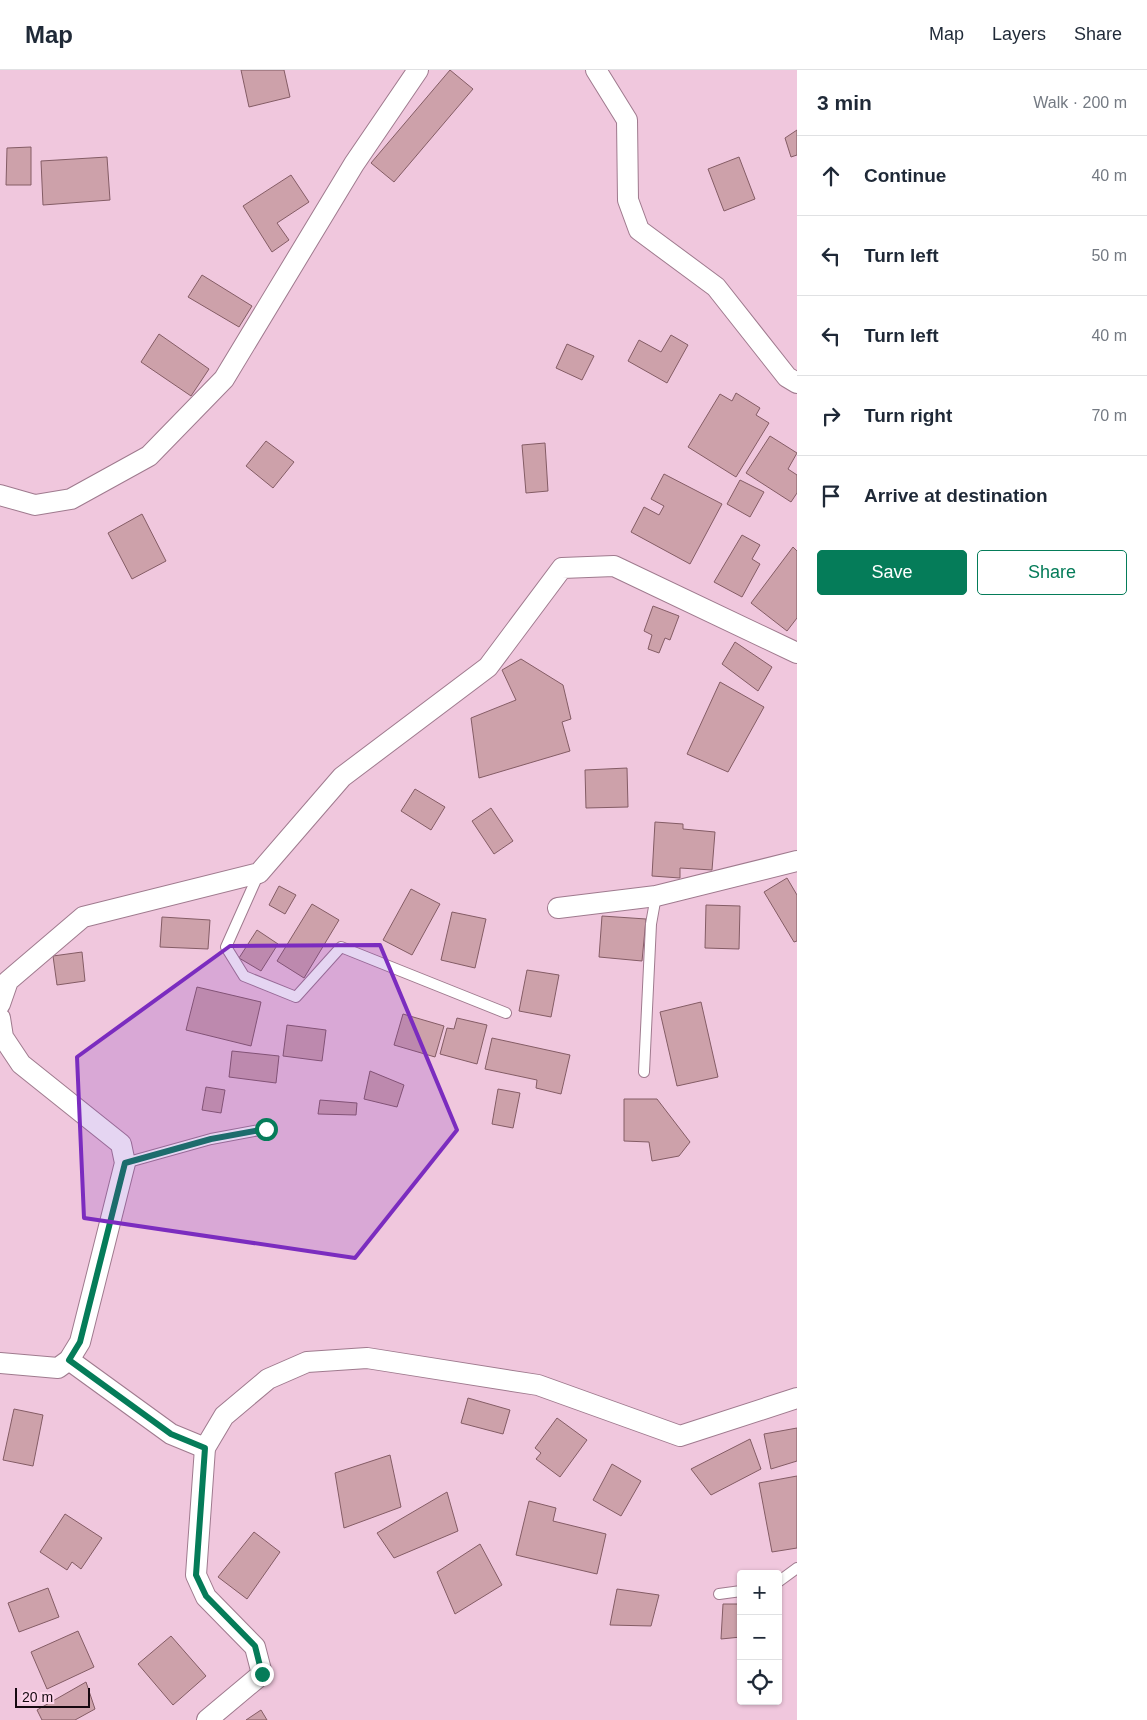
<!DOCTYPE html>
<meta charset="utf-8">
<style>
:root{--surface:#fff;--page:#f6f6f7;--text:#1f2937;--muted:#747a83;--line:#e0e1e3;--accent:#057c59}
body{margin:0;font-family:Arial,sans-serif;background:var(--page);color:var(--text)}
.controls{position:absolute;right:15px;bottom:15px;display:grid;overflow:hidden;border-radius:5px;box-shadow:0 1px 4px #0004}
.controls button{width:45px;height:45px;display:grid;place-items:center;padding:0;border:0;border-bottom:1px solid var(--line);background:var(--surface);color:var(--text);font:25px sans-serif}
.scale{position:absolute;left:15px;bottom:12px;width:75px;box-sizing:border-box;padding-left:5px;border:2px solid #160910;border-top:0;font-size:14px;line-height:18px;white-space:nowrap;color:#160910;-webkit-text-stroke:4px #fdd4ea;paint-order:stroke}
.stop{position:absolute;width:15px;height:15px;margin:-11px;border:4px solid #057c59;border-radius:50%;background:#fff}
.stop.end{background:#057c59;border-color:#fff;box-shadow:0 1px 5px #0008}
.list{margin:0;padding:0;list-style:none}
h2{display:flex;justify-content:space-between;align-items:center;height:65px;margin:0;padding:0 20px;font-size:21px}
h2 small{font-size:16px;font-weight:400;color:var(--muted)}
.list li{display:grid;grid-template-columns:32px 1fr auto;gap:15px;align-items:center;box-sizing:border-box;height:80px;padding:0 20px;border-top:1px solid var(--line)}
.list b{display:block;font-size:19px;white-space:nowrap}
.list em{font-size:16px;font-style:normal;color:var(--muted)}
.actions{display:flex;gap:10px;padding:15px 20px}
.actions a{flex:1;padding:11px 0;border:1px solid var(--accent);border-radius:5px;text-align:center;font-size:18px;color:var(--accent)}
.actions .main{background:var(--accent);color:#fff}
.icon{flex:none;width:28px;height:28px;fill:none;stroke:currentColor;stroke-width:2;stroke-linecap:round;stroke-linejoin:round}
.map{position:relative;flex:none;width:797px;height:1650px;overflow:hidden}
header{display:flex;align-items:center;gap:30px;box-sizing:border-box;height:70px;padding:0 25px;background:var(--surface);border-bottom:1px solid var(--line)}
header strong{font-size:24px}
nav{display:flex;gap:28px;margin-inline-start:auto;font-size:18px}
main{display:flex}
aside{flex:1;background:var(--surface)}
.map>svg:first-child{display:block}
.building{fill:#cda1aa;stroke:#845c65}
.lines{fill:none;stroke-linecap:round;stroke-linejoin:round}
.lane-casing{stroke:#9f7a8e;stroke-width:12}
.street-casing{stroke:#9f7a8e;stroke-width:22}
.lane{stroke:#fff;stroke-width:10}
.street{stroke:#fff;stroke-width:20}
.route{stroke:#057c59;stroke-width:6}
.marked{fill:#7b2cbf;fill-opacity:0.2;stroke:#7b2cbf;stroke-width:4;stroke-linejoin:round}
</style>
<header>
<strong>Map</strong>
<nav><a>Map</a><a>Layers</a><a>Share</a></nav>
</header>
<main>
<div class="map">
<svg width="797" height="1650" viewBox="0 0 797 1650">
<rect width="100%" height="100%" fill="#f0c7dd"/>
<g class="building">
<polygon points="241,0 284,0 290,27 249,37"/>
<polygon points="450,0 473,19 394,112 371,93"/>
<polygon points="797,60 797,85 791,87 785,68"/>
<polygon points="31,77 31,115 6,115 7,78"/>
<polygon points="107,87 110,130 43,135 41,91"/>
<polygon points="739,87 755,129 724,141 708,99"/>
<polygon points="291,105 309,132 277,153 289,170 272,182 243,136"/>
<polygon points="202,205 252,236 239,257 188,227"/>
<polygon points="159,264 209,299 191,326 141,292"/>
<polygon points="671,265 688,275 667,313 628,291 639,270 661,282"/>
<polygon points="567,274 594,286 582,310 556,298"/>
<polygon points="736,323 760,338 756,345 769,353 736,407 688,377 720,324 732,331"/>
<polygon points="770,366 797,383 788,399 797,405 797,423 791,432 746,403"/>
<polygon points="266,371 294,392 273,418 246,396"/>
<polygon points="545,373 548,421 526,423 522,375"/>
<polygon points="664,404 722,434 690,494 631,462 644,437 659,445 664,436 651,429"/>
<polygon points="740,410 764,422 750,447 727,434"/>
<polygon points="142,444 166,491 132,509 108,463"/>
<polygon points="742,465 760,475 752,489 760,494 742,527 714,512"/>
<polygon points="793,477 797,481 797,548 787,561 751,533"/>
<polygon points="653,536 679,546 670,570 665,568 659,583 648,579 652,565 644,561"/>
<polygon points="735,572 772,597 758,621 722,594"/>
<polygon points="521,589 563,615 571,649 562,652 570,681 479,708 471,648 516,630 502,600"/>
<polygon points="720,612 764,637 728,702 687,684"/>
<polygon points="627,698 628,737 586,738 585,700"/>
<polygon points="415,719 445,737 431,760 401,741"/>
<polygon points="491,738 513,771 494,784 472,751"/>
<polygon points="655,752 683,754 683,759 715,762 712,800 680,798 680,808 652,806"/>
<polygon points="787,808 797,825 797,871 794,872 764,822"/>
<polygon points="279,816 296,825 285,844 269,835"/>
<polygon points="411,819 440,834 412,885 383,870"/>
<polygon points="312,834 339,850 304,908 277,891"/>
<polygon points="706,835 740,836 739,879 705,878"/>
<polygon points="452,842 486,849 475,898 441,890"/>
<polygon points="602,846 646,849 642,891 599,887"/>
<polygon points="162,847 210,850 208,879 160,877"/>
<polygon points="257,860 278,874 261,901 239,888"/>
<polygon points="82,882 85,911 57,915 53,886"/>
<polygon points="527,900 559,905 551,947 519,941"/>
<polygon points="197,917 261,932 251,976 186,960"/>
<polygon points="701,932 718,1007 677,1016 660,942"/>
<polygon points="403,944 444,956 435,987 394,975"/>
<polygon points="457,948 487,955 477,994 440,984 447,958 454,959"/>
<polygon points="287,955 326,960 322,991 283,986"/>
<polygon points="492,968 570,985 561,1024 536,1018 537,1010 485,999"/>
<polygon points="232,981 279,986 276,1013 229,1007"/>
<polygon points="370,1001 404,1015 397,1037 364,1029"/>
<polygon points="206,1017 225,1020 221,1043 202,1040"/>
<polygon points="498,1019 520,1023 513,1058 492,1054"/>
<polygon points="624,1029 657,1029 690,1072 679,1086 652,1091 649,1072 624,1071"/>
<polygon points="320,1030 357,1033 356,1045 318,1044"/>
<polygon points="468,1328 510,1340 503,1364 461,1353"/>
<polygon points="14,1339 43,1345 33,1396 3,1390"/>
<polygon points="557,1348 587,1370 560,1407 536,1389 541,1383 535,1378"/>
<polygon points="797,1358 797,1391 771,1399 764,1364"/>
<polygon points="750,1369 761,1399 711,1425 691,1399"/>
<polygon points="390,1385 401,1437 344,1458 335,1403"/>
<polygon points="612,1394 641,1411 621,1446 593,1430"/>
<polygon points="797,1406 797,1478 772,1482 759,1413"/>
<polygon points="447,1422 458,1461 394,1488 377,1463"/>
<polygon points="529,1431 556,1438 553,1451 606,1464 597,1504 516,1485"/>
<polygon points="65,1444 102,1468 81,1499 72,1492 67,1500 40,1482"/>
<polygon points="254,1462 280,1482 247,1529 218,1507"/>
<polygon points="480,1474 502,1515 455,1544 437,1502"/>
<polygon points="48,1518 59,1547 19,1562 8,1533"/>
<polygon points="617,1519 659,1525 651,1556 610,1555"/>
<polygon points="723,1534 741,1534 741,1567 721,1569"/>
<polygon points="78,1561 94,1597 47,1619 31,1582"/>
<polygon points="171,1566 206,1606 173,1635 138,1594"/>
<polygon points="86,1612 95,1639 75,1650 42,1650 37,1640"/>
<polygon points="261,1640 267,1650 246,1650"/>
</g>
<g class="lines">
<g class="lane-casing">
<g id="lane">
<polyline points="259,803 226,877 244,906 296,927 341,877 506,943"/>
<polyline points="644,1002 651,854 656,826"/>
<polyline points="125,1093 211,1069 265,1059"/>
<polyline points="778,1512 797,1498"/>
<polyline points="719,1524 741,1521"/>
</g>
</g>
<g class="street-casing">
<g id="street">
<polyline points="596,0 627,50 628,130 639,160 716,217 787,307 797,313"/>
<polyline points="0,425 35,435 71,429 149,386 224,309 354,94 418,0"/>
<polyline points="558,838 656,826 797,791"/>
<polyline points="0,934 8,911 83,847 259,803 342,707 488,597 562,498 614,496 797,583"/>
<polyline points="0,948 3,967 21,994 121,1074 125,1093 80,1272 69,1290 58,1298 0,1293"/>
<polyline points="69,1290 171,1364 205,1378"/>
<polyline points="207,1650 262,1604 255,1577 206,1527 196,1505 205,1378 224,1346 268,1309 307,1292 367,1288 538,1315 680,1366 797,1328"/>
</g>
</g>
<use href="#lane" class="lane"/>
<use href="#street" class="street"/>
</g>
<g class="lines">
<polyline class="route" points="262,1604 255,1576 206,1526 196,1505 205,1378 171,1364 69,1290 80,1272 125,1093 211,1069 266,1059"/>
</g>
<path class="marked" d="M380 875 457 1060 355 1188 84 1148 77 987 230 876Z"/>
</svg>
<div class="controls">
<button>+</button>
<button>−</button>
<button><svg class="icon" aria-label="locate" viewBox="0 0 24 24"><circle cx="12" cy="12" r="6"/><path d="M12 2v4M12 18v4M2 12h4M18 12h4"/></svg></button>
</div>
<div class="scale">20 m</div>
<div class="stop" style="left:266px;top:1059px"></div>
<div class="stop end" style="left:262px;top:1604px"></div>
</div>
<aside>
<h2>3 min<small>Walk · 200 m</small></h2>
<ul class="list">
<li><svg class="icon" aria-label="ahead" viewBox="0 0 24 24"><path d="M12 20V5M6 11l6-6 6 6"/></svg><div><b>Continue</b></div><em>40 m</em></li>
<li><svg class="icon" aria-label="left" viewBox="0 0 24 24"><path d="M17 20v-9H6M10 6l-5 5 5 5"/></svg><div><b>Turn left</b></div><em>50 m</em></li>
<li><svg class="icon" aria-label="left" viewBox="0 0 24 24"><path d="M17 20v-9H6M10 6l-5 5 5 5"/></svg><div><b>Turn left</b></div><em>40 m</em></li>
<li><svg class="icon" aria-label="right" viewBox="0 0 24 24"><path d="M7 20v-9h11M14 6l5 5-5 5"/></svg><div><b>Turn right</b></div><em>70 m</em></li>
<li><svg class="icon" aria-label="arrive" viewBox="0 0 24 24"><path d="M6 21V4h12l-3 4 3 4H6"/></svg><div><b>Arrive at destination</b></div></li>
</ul>
<div class="actions"><a class="main">Save</a><a>Share</a></div>
</aside>
</main>
